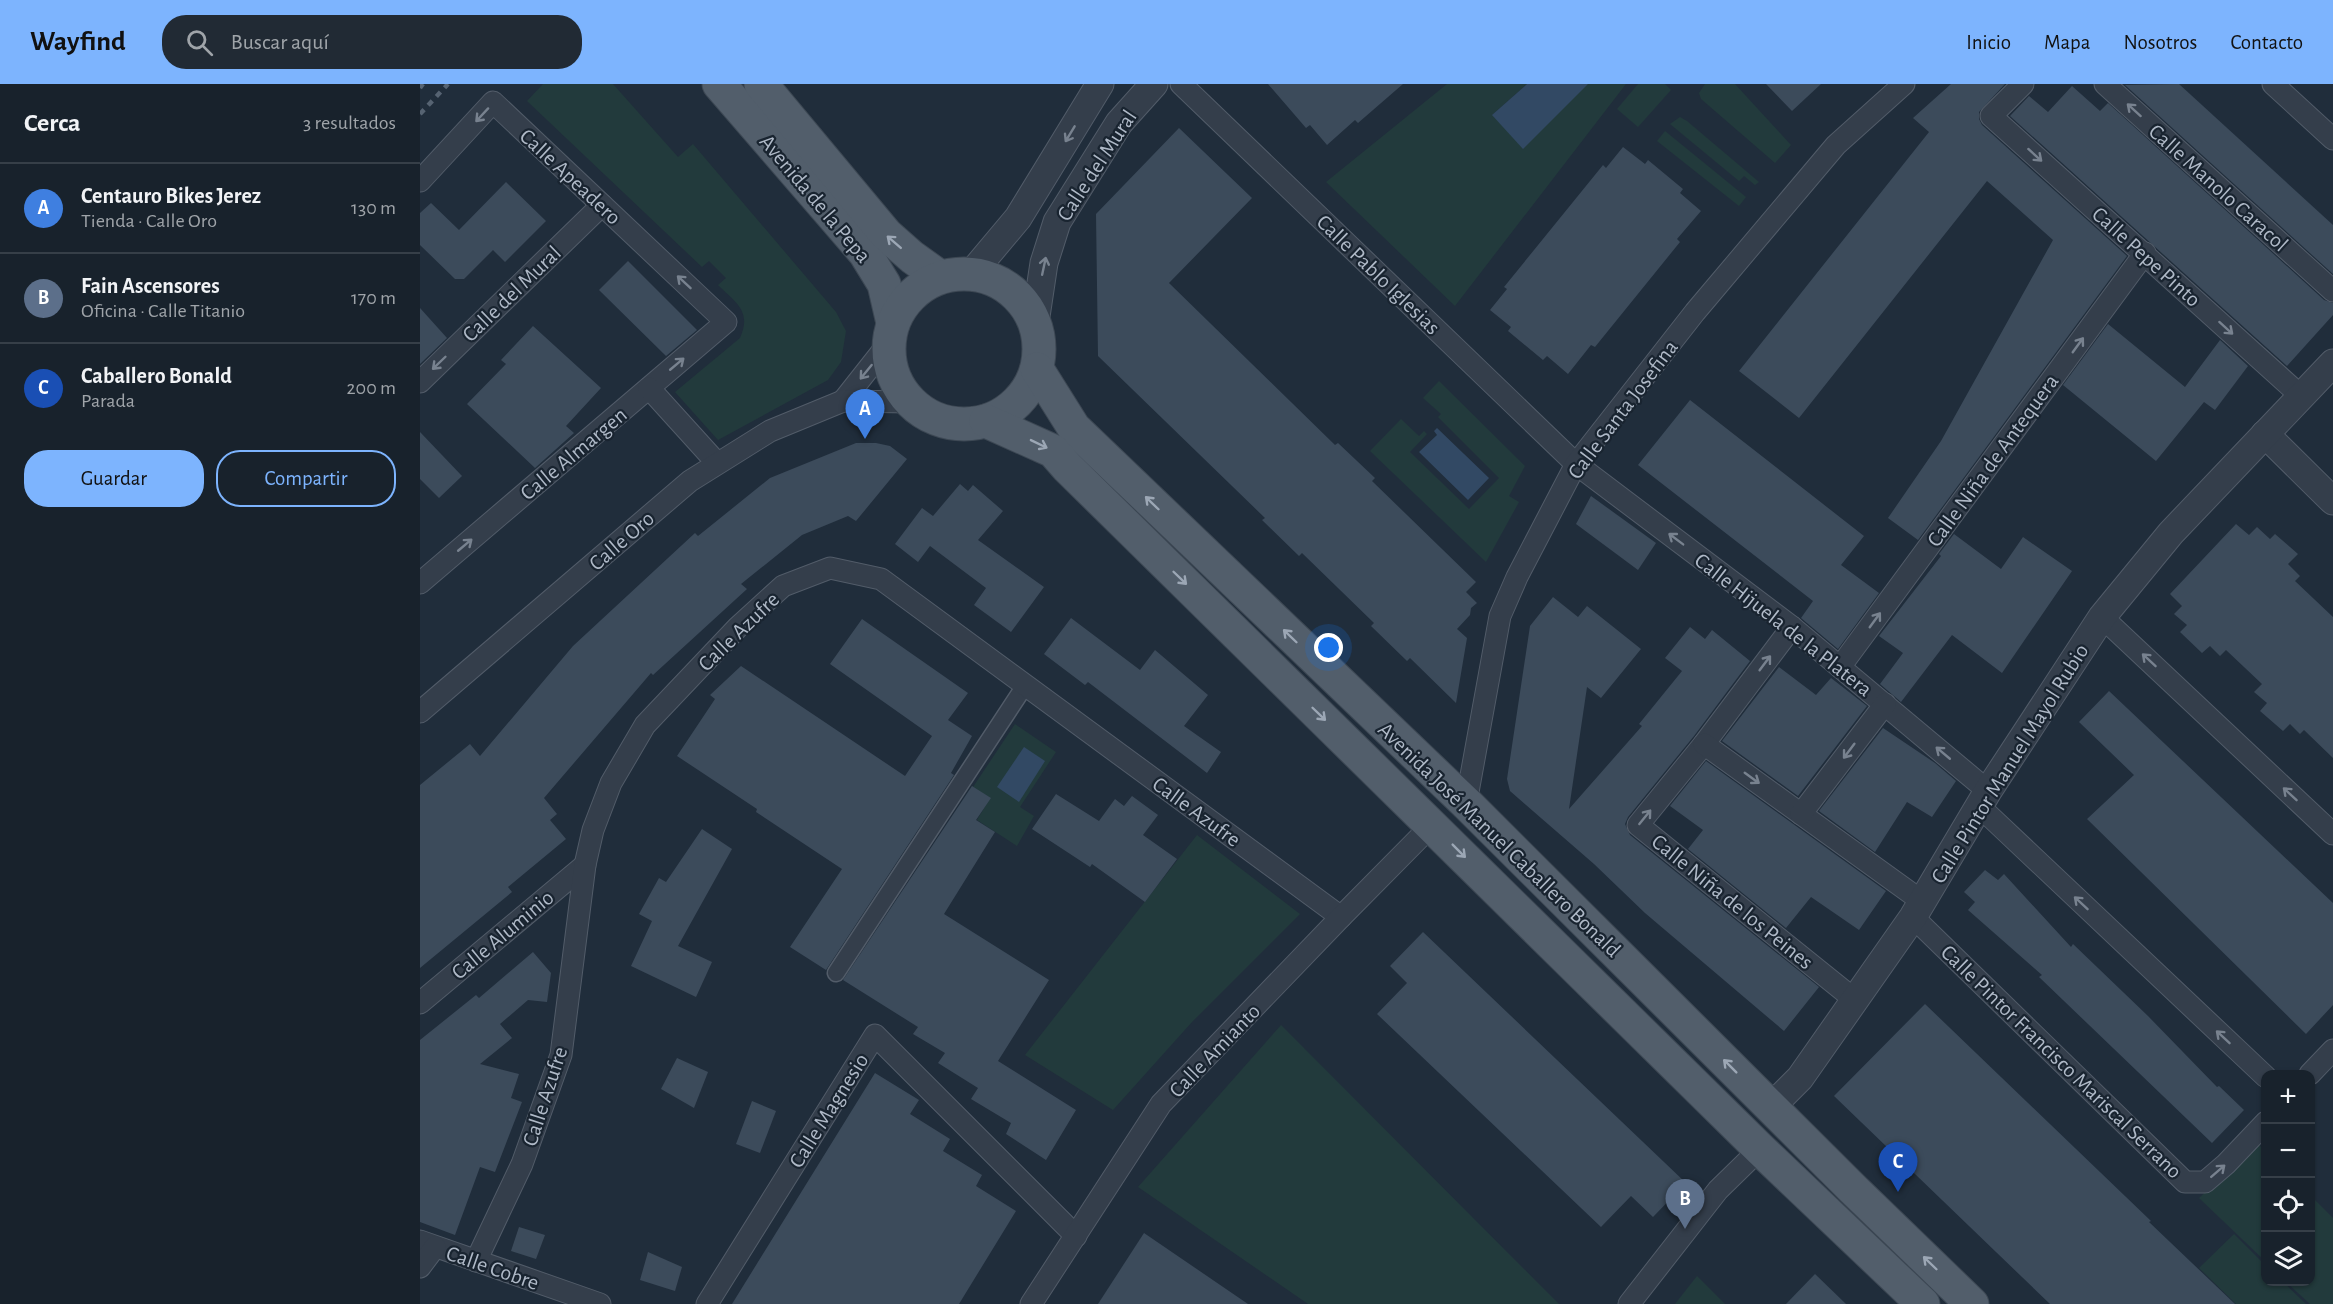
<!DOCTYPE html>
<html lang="es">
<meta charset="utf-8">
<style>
:root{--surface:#18222c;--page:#212a34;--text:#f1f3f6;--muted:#9fa4a9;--line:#363f48;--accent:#7db4fe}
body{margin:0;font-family:"Alegreya Sans",sans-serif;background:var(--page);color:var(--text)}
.controls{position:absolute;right:18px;bottom:18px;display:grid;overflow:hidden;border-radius:12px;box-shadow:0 2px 4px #0004}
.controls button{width:54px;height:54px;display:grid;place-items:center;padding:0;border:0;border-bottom:2px solid var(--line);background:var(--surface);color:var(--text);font:30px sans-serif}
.you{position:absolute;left:909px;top:564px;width:21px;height:21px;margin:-15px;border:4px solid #fff;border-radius:50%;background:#1a73e8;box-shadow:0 0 0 9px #1a73e833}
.badge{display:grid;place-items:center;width:39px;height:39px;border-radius:50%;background:var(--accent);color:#fff;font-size:20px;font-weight:700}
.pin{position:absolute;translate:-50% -50px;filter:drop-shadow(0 2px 3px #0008)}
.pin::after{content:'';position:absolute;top:32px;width:21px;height:18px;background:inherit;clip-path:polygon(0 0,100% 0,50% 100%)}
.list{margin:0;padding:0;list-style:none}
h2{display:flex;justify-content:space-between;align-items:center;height:78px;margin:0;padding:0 24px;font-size:26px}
h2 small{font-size:20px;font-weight:400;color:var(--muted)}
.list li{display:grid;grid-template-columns:39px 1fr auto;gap:18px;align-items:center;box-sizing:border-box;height:90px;padding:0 24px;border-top:2px solid var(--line)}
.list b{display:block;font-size:22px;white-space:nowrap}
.list p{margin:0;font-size:20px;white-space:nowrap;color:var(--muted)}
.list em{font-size:20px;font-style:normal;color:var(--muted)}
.actions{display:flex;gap:12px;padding:18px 24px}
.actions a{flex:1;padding:14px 0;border:2px solid var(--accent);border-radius:24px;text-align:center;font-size:21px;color:var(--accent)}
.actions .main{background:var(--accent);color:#111}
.icon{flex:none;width:33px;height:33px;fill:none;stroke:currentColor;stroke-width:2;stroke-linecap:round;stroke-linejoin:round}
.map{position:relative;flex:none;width:1913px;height:1220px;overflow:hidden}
header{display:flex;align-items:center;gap:36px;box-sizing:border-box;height:84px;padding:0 30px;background:var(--accent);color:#111}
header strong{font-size:28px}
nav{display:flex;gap:33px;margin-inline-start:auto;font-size:21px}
.search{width:420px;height:54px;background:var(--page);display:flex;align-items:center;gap:15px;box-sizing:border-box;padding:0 21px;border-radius:24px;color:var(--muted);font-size:22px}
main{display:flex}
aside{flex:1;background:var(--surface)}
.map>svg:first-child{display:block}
.green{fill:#223a3c}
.water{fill:#324964}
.building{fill:#3c4b5b}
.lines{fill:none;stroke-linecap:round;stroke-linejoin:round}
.pedestrian-casing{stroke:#525c69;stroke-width:19}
.minor-casing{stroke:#525c69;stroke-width:23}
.tertiary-casing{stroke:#525c69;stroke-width:29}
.primary-casing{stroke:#3d4854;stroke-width:35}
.pedestrian{stroke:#343e4b;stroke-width:16}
.minor{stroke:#343e4b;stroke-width:21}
.tertiary{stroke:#343e4b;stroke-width:27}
.primary{stroke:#525e6b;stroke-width:33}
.rail{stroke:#566372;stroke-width:4.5;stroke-dasharray:6 6;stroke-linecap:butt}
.oneway{stroke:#78828f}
.oneway2{stroke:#9ca7b5}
.labels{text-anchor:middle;stroke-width:4.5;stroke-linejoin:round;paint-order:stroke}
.street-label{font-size:22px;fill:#afb9c7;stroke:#192430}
</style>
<header>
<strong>Wayfind</strong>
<div class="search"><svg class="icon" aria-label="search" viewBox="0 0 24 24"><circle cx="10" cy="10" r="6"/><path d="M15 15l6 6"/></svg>Buscar aquí</div>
<nav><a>Inicio</a><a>Mapa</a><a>Nosotros</a><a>Contacto</a></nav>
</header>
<main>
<aside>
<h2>Cerca<small>3 resultados</small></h2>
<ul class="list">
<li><span class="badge" style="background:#3f7fe0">A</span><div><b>Centauro Bikes Jerez</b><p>Tienda · Calle Oro</p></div><em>130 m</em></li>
<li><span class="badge" style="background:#5c6f8a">B</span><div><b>Fain Ascensores</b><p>Oficina · Calle Titanio</p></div><em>170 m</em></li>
<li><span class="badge" style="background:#1a4fb4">C</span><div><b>Caballero Bonald</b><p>Parada</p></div><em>200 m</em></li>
</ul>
<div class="actions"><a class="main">Guardar</a><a>Compartir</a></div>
</aside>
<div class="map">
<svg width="1913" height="1220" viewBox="0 0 1913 1220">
<rect width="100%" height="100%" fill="#202d3b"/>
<g class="green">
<path d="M123 0H193L258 73 273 60 416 228 426 247 421 278 408 296 298 356 255 308 320 254C332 227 316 219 298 201L306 194 289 177 282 183 107 17Z"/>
<polygon points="1027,0 1107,0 1072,31 1168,0 1206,0 1035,222 906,98"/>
<polygon points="1218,0 1245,0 1251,6 1218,43 1197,25"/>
<polygon points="1285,0 1315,0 1371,61 1355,79 1281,15 1279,9"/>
<polygon points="1260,33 1267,37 1339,98 1335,101 1324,92 1319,97 1250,40"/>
<polygon points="1245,47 1326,113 1319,122 1237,57"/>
<polygon points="1019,297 1105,382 1089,412 1099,418 1066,478 950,367 981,335 999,352 1004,347 1007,350 990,368 1049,425 1079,394 1018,333 1021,330 1003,314"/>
<polygon points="595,640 636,668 600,723 614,732 597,762 557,736 570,714 553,703"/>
<polygon points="777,751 880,830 772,938 693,1026 605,971"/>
<polygon points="861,941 1139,1220 888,1220 718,1103"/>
<polygon points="1838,1060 1845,1067 1845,1177 1779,1114"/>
<polygon points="1891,1112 1913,1134 1913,1220 1890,1220 1866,1198 1890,1198"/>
<polygon points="1814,1150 1845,1181 1846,1198 1863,1198 1886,1220 1816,1220 1779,1184"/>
<polygon points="1277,1192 1305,1220 1255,1220"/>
</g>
<g class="water">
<polygon points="1107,0 1168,0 1103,65 1072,31"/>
<polygon points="1017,344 1069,394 1048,416 999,368 1017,351 1014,347"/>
<polygon points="604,663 625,677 599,718 577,703"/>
</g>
<g class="building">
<polygon points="848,0 983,0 938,39 935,36 907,61 890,41 886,44"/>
<polygon points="1346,0 1401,0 1372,27"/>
<polygon points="1531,0 1585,0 1559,28 1559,35 1562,41 1707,172 1498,456 1468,434 1521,357 1633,156 1567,97 1379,334 1319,287 1509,48 1493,34"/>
<polygon points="1759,0 1913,141 1913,190 1705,1"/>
<polygon points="1652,2 1680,27 1688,19 1904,216 1913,219 1913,231 1867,282 1590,32 1609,12 1628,28"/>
<polygon points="759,44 832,114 749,199 915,361 918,359 955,394 952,397 1056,498 1046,508 1057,519 1051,524 1050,531 1037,545 1047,554 1036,619 990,574 987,577 951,542 954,539 882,469 879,472 842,436 845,434 678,272 676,130"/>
<polygon points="1203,63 1225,80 1228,76 1263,105 1260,109 1281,127 1257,155 1260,158 1175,263 1171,261 1148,290 1127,272 1123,276 1088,247 1091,243 1070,226 1087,205 1084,203 1183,81 1186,84"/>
<polygon points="86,98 126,137 85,178 73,166 44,195 35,195 0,161 0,129 11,119 39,146"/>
<polygon points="208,177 277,246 246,272 179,206"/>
<polygon points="0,224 27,254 0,280"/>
<polygon points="1688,240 1765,303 1800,256 1828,282 1795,326 1784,318 1736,377 1643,301"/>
<polygon points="113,242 181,304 146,342 154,349 115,384 47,320 86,280 81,276"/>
<polygon points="1270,316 1444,452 1421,481 1459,509 1418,565 1381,534 1393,517 1218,381"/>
<polygon points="0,348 42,392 19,414 0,395"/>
<polygon points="436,359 456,359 470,362 487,375 436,437 428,432 382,451 321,500 327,505 233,591 231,589 124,714 137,730 130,736 146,755 88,803 92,808 0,884 0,701 50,660 60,672 153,562 275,449 278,452 350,394"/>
<polygon points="540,400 548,407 553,401 583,427 558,456 624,503 591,548 554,521 566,504 510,462 498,478 475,460 502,424 513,432"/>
<polygon points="1171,412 1236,459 1218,486 1156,440"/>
<polygon points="1816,440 1829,451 1837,443 1850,455 1855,450 1878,470 1868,480 1880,492 1875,497 1913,533 1913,674 1884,646 1880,650 1870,640 1863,647 1840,627 1847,619 1834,608 1842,600 1806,566 1800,572 1790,562 1782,569 1760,548 1767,541 1754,530 1762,522 1750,510"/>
<polygon points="1534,450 1581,485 1603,453 1652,487 1582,589 1532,551 1481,618 1460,600 1483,569 1459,552 1521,472 1519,470"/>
<polygon points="1133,513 1158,533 1167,522 1221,565 1181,614 1167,603 1149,725 1222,642 1219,640 1262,587 1245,574 1270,543 1285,555 1292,546 1330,577 1274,652 1208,733 1205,740 1210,751 1399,903 1364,947 1225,829 1174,780 1090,707 1087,695 1110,542"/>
<polygon points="651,534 720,586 735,566 788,611 764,642 801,668 787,689 668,598 665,601 624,570"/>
<polygon points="442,535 548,609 528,636 552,652 531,689 534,691 406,886 370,863 422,785 336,728 337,725 257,672 295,615 290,611 321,582 485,692 512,652 410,580"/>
<polygon points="1359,583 1396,611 1411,594 1447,622 1378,712 1302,657"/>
<polygon points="1689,607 1913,819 1913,921 1886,950 1667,735 1714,691 1659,638"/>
<polygon points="1463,644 1515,679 1536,697 1512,733 1487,718 1455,768 1399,727"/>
<polygon points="1286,677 1466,807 1439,846 1391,813 1366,844 1268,765 1283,746 1250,722"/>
<polygon points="552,702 571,714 556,736 575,748 524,830 629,896 578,977 656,1026 626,1076 586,1050 591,1039 551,1015 558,1004 518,979 525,969 493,950 498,943 423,896"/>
<polygon points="636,710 679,737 695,715 704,722 712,712 738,731 723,751 757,775 725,818 672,780 670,783 612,745"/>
<polygon points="282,745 312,765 258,862 292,878 276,913 211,882 232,837 219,830 239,794 246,798"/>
<polygon points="1565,786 1578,796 1584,790 1651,863 1653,860 1728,932 1797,1003 1799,1002 1824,1026 1792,1059 1619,893 1622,891 1548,826 1555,818 1544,808"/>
<polygon points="1003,848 1266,1099 1233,1133 1211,1112 1181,1143 957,930 987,899 970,882"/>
<polygon points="113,868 131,889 127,918 108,916 80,940 92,954 60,980 99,990 91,1014 102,1018 75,1088 60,1083 35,1151 0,1138 0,956 56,911 59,914"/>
<polygon points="1505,920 1731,1137 1729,1138 1815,1220 1630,1220 1414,1012"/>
<polygon points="257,974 288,988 274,1024 241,1005"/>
<polygon points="455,989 499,1016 490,1030 530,1055 523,1067 562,1091 556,1102 596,1127 539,1220 312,1220"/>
<polygon points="332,1017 356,1027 340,1069 316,1060"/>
<polygon points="99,1143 125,1151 116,1175 91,1167"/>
<polygon points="724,1149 828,1220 678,1220"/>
<polygon points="228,1168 262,1183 255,1207 220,1196"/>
<polygon points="1395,1190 1426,1220 1366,1220"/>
</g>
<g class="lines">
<g class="pedestrian-casing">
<polyline id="pedestrian" points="416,889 606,600"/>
</g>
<g class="minor-casing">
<g id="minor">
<polyline points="761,0 1156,380 1372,543 1568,707"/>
<polyline points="1603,0 1571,32 1882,313"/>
<polyline points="1685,0 1913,207"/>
<polyline points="1853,0 1913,55"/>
<polyline points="0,97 73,18 306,238 0,499"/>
<polyline points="0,298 182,121"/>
<polyline points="229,304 297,379"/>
<polyline points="423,317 468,260"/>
<polyline points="1682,533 1913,750"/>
<polyline points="1372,543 1284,660 1218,741 1435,916"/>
<polyline points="1420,583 1725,169"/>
<polyline points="0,628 270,397 350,347 423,317 490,318"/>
<polyline points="1284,660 1503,818"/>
<polyline points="1046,719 1080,532 1097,493 1156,380 1275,228 1416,61 1484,0"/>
<polyline points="1559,722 1846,993"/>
<polyline points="1381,730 1465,620"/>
<polyline points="1493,833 1765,1098 1785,1098 1806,1080 1846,1038"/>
<polyline points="0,919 165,781"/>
<polyline points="1890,990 1913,966"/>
<polyline points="0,1157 180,1220"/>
<polyline points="56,1177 102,1080 141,971 165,781 173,746 191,699 225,641 318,543 363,502 410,484 461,495 921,833"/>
<polyline points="0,1183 15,1163"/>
<polyline points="287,1220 455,951 656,1152"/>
<polyline points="611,1220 741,1020 921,833 1012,741"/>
<polyline points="1209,1220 1298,1106 1340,1065"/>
</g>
</g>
<g class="tertiary-casing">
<g id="tertiary">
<polyline points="551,190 598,134 680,0"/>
<polyline points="615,239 624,179 637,138 699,39 734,0"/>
<polyline points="1845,350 1913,417"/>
<polyline points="1351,1023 1380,994 1493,833 1568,707 1682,533 1751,449 1913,279"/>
</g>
</g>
<g class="primary-casing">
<g id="primary">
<polyline points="299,0 445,169 464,200 473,239"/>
<polyline points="341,0 466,150 492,173 520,193"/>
<circle cx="544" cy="265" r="75"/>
<polyline points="617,285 654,344 1046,719 1433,1105 1552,1220"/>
<polyline points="566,337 633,367 647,383 1340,1065 1503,1220"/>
</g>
</g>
<use href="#pedestrian" class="pedestrian"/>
<use href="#minor" class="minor"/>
<use href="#tertiary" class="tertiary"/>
<use href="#primary" class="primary"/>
<g class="rail">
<polyline points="0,4 3,0"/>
<polyline points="0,30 28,0"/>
</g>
</g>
<defs><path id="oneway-shaft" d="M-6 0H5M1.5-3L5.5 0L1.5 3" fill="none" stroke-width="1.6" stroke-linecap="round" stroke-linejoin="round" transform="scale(1.5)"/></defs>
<g class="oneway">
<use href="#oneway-shaft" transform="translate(1714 26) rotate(-138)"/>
<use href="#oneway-shaft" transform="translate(62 31) rotate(133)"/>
<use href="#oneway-shaft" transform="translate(650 50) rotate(121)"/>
<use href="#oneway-shaft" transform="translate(1615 71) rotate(42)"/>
<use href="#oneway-shaft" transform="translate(624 182) rotate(-78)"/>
<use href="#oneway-shaft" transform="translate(264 198) rotate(-137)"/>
<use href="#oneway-shaft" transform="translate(1806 244) rotate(42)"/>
<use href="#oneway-shaft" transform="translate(1658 261) rotate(-54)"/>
<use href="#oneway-shaft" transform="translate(19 279) rotate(136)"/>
<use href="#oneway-shaft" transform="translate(257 280) rotate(-40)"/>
<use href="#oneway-shaft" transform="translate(446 288) rotate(129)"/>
<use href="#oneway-shaft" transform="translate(1256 455) rotate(-143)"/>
<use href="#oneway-shaft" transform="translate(45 461) rotate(-40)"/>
<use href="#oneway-shaft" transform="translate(1455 536) rotate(-54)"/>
<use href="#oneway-shaft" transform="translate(1729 576) rotate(-137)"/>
<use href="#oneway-shaft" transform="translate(1345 579) rotate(-53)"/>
<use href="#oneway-shaft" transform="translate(1429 667) rotate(127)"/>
<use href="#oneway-shaft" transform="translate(1523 669) rotate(-140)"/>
<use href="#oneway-shaft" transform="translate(1332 694) rotate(36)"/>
<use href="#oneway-shaft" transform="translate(1870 710) rotate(-137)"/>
<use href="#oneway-shaft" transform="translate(1225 733) rotate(-51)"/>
<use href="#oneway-shaft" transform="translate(1661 819) rotate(-137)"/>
<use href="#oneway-shaft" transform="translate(1803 953) rotate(-137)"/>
<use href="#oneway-shaft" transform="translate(1798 1087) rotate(-41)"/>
</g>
<g class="oneway2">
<use href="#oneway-shaft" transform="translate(474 158) rotate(-139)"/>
<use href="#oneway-shaft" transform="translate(619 360) rotate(26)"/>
<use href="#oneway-shaft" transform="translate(732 419) rotate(-136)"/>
<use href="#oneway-shaft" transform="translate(760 494) rotate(44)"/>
<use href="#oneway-shaft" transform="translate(870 552) rotate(-136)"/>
<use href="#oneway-shaft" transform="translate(899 630) rotate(44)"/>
<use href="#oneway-shaft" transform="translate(1039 767) rotate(45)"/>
<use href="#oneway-shaft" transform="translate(1310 982) rotate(-135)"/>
<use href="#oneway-shaft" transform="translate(1510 1179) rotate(-136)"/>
</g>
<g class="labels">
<g class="street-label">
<text transform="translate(676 81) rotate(-57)" y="8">Calle del Mural</text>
<text transform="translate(151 92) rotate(43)" y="8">Calle Apeadero</text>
<text transform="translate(1799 103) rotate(42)" y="8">Calle Manolo Caracol</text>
<text transform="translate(396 114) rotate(50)" y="8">Avenida de la Pepa</text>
<text transform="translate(1727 172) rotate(42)" y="8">Calle Pepe Pinto</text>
<text transform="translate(959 190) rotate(44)" y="8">Calle Pablo Iglesias</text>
<text transform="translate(91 209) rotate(-44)" y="8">Calle del Mural</text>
<text transform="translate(1202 325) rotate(-53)" y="8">Calle Santa Josefina</text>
<text transform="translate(153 369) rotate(-40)" y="8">Calle Almargen</text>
<text transform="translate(1572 376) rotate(-54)" y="8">Calle Niña de Antequera</text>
<text transform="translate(201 456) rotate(-41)" y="8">Calle Oro</text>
<text transform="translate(1364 540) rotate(38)" y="8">Calle Hijuela de la Platera</text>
<text transform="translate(318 547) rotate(-44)" y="8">Calle Azufre</text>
<text transform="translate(1589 679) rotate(-58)" y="8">Calle Pintor Manuel Mayol Rubio</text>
<text transform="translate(777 727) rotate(36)" y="8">Calle Azufre</text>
<text transform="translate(1080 755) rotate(44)" y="8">Avenida José Manuel Caballero Bonald</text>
<text transform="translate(1313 817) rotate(39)" y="8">Calle Niña de los Peines</text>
<text transform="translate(82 850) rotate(-40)" y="8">Calle Aluminio</text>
<text transform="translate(794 966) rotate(-46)" y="8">Calle Amianto</text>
<text transform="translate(1642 977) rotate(44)" y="8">Calle Pintor Francisco Mariscal Serrano</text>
<text transform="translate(124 1012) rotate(-72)" y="8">Calle Azufre</text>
<text transform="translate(408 1026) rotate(-58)" y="8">Calle Magnesio</text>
<text transform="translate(73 1183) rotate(19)" y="8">Calle Cobre</text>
</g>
</g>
</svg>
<div class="controls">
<button>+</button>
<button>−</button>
<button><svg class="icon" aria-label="locate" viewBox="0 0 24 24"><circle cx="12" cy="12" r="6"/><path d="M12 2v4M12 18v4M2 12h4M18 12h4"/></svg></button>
<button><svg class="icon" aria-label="layers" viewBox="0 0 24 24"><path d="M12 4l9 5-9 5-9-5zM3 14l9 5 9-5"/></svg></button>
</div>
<div class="you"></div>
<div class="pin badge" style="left:445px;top:355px;background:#3f7fe0">A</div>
<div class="pin badge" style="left:1265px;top:1145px;background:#5c6f8a">B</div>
<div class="pin badge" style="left:1478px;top:1108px;background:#1a4fb4">C</div>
</div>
</main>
